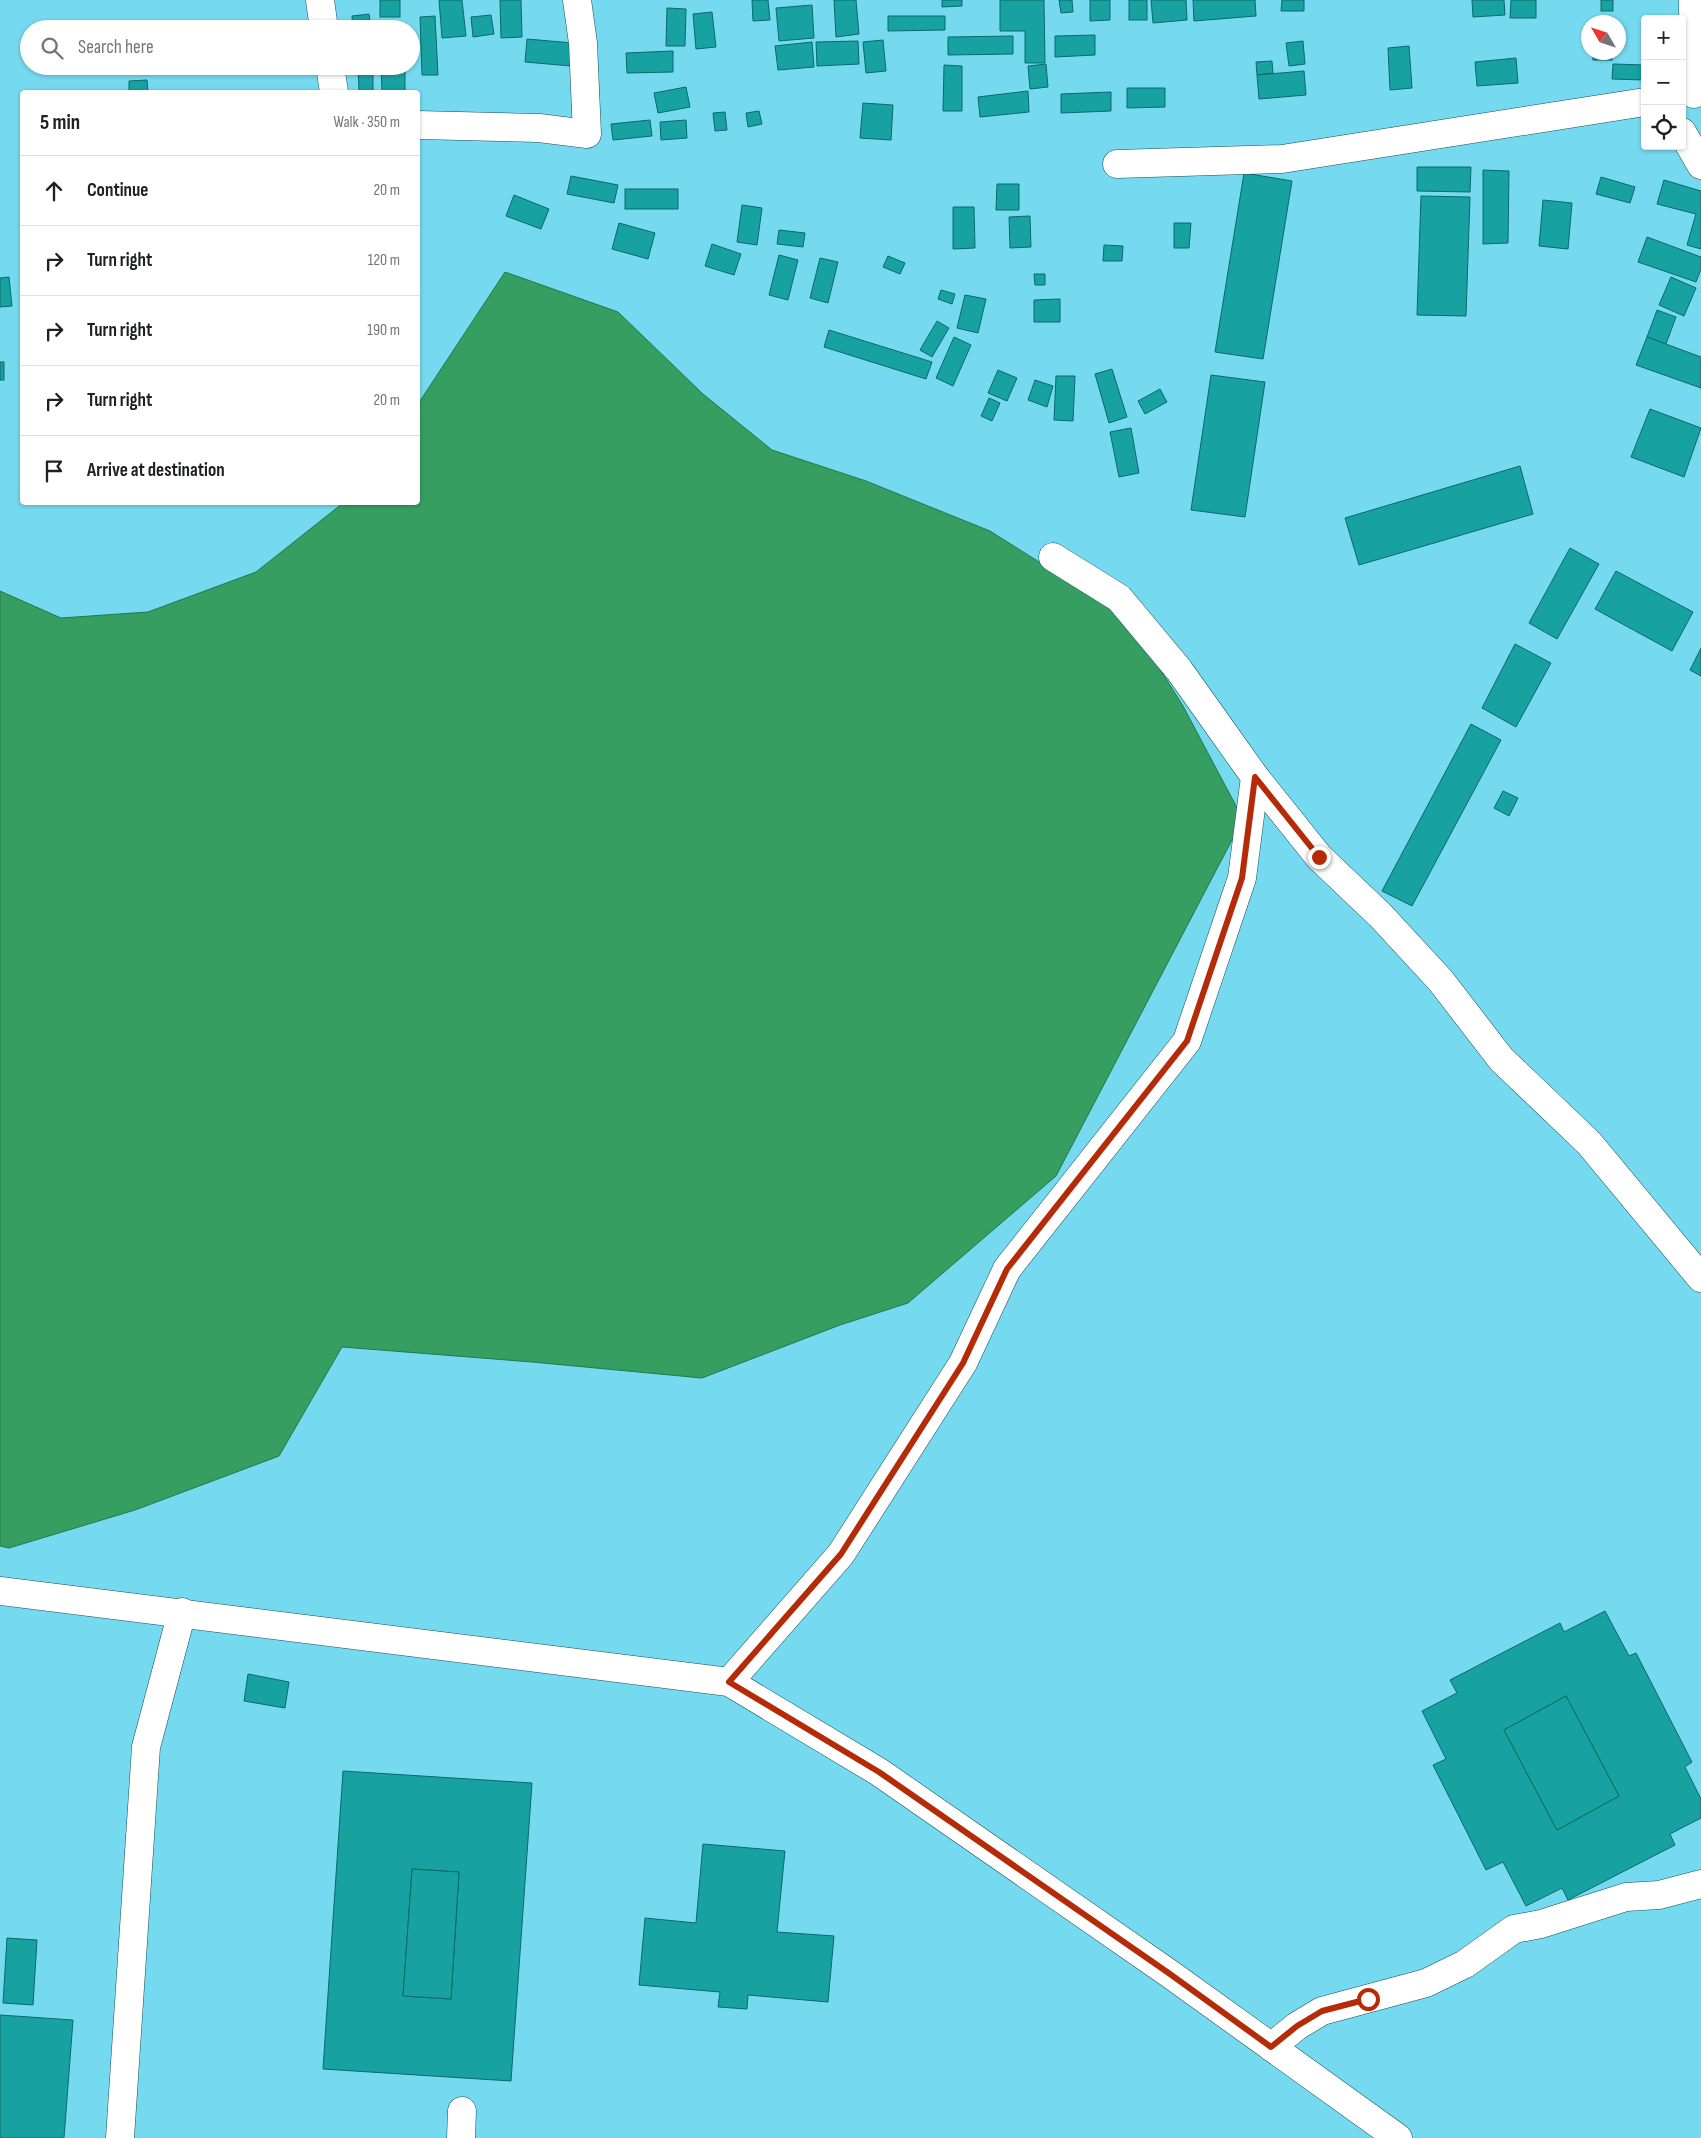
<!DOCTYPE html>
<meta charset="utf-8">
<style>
:root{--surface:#fff;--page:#f6f6f6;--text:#202124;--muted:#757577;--line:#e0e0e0}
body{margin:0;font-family:"Sofia Sans Condensed",sans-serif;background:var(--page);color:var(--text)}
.controls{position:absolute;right:15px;top:15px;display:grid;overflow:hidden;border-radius:5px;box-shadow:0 1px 4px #0004}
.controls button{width:45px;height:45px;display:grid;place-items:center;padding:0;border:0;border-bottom:1px solid var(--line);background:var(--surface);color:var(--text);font:25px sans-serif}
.compass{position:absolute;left:1581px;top:15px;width:45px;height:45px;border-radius:50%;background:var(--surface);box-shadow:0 1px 4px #0004;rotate:309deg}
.stop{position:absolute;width:15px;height:15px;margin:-11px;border:4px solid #b62b07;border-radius:50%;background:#fff}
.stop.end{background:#b62b07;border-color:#fff;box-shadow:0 1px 5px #0008}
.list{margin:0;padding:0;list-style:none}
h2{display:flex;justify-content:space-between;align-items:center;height:65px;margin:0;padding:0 20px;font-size:21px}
h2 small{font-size:16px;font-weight:400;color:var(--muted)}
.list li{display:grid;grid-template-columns:32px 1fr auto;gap:15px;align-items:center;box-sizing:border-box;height:70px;padding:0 20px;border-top:1px solid var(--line)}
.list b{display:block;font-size:19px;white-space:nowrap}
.list em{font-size:16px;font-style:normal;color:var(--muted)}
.icon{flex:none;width:28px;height:28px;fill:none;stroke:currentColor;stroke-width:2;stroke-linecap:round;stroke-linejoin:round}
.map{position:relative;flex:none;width:1701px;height:2138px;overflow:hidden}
.search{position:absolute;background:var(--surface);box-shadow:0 1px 4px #0004;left:20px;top:20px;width:400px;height:55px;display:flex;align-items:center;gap:12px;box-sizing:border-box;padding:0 18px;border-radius:28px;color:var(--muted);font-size:19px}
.panel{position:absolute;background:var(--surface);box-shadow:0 1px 4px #0004;left:20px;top:90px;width:400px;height:415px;border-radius:5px}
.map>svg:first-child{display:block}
.water{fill:#369e61;stroke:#26774e}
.building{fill:#17a1a0;stroke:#0c6a6a;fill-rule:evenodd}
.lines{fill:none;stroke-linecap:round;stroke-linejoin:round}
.street-casing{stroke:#174e59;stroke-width:29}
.street{stroke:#fff;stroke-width:28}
.route{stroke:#b62b07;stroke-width:6}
</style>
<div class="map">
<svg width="1701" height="2138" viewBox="0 0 1701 2138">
<rect width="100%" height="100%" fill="#75d9ef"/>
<polygon class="water" points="505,272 618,312 703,394 772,450 866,481 990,531 1128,618 1183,706 1243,819 1056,1176 908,1303 840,1325 702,1378 532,1362 342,1347 279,1456 135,1510 9,1548 0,1546 0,591 61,618 148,612 256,572 343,503 418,502 418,404"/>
<g class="building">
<rect x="380" y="0" width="20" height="17"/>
<polygon points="439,0 462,0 466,36 442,38"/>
<polygon points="500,0 521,0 522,37 501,38"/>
<polygon points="752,0 768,0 770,20 753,21"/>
<polygon points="834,0 856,0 859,34 836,37"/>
<polygon points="942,0 962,0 962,6 942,7"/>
<polygon points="1000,0 1044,0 1045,63 1025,63 1025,31 1000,31"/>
<polygon points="1059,0 1072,0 1073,12 1061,13"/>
<polygon points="1090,0 1110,0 1110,20 1090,21"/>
<rect x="1129" y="0" width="18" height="20"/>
<polygon points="1151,0 1186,0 1187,20 1153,23"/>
<polygon points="1193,0 1255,0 1256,16 1194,21"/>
<polygon points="1282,0 1304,0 1304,11 1281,11"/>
<polygon points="1472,0 1504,0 1505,15 1473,17"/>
<polygon points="1511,0 1536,0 1536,18 1510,18"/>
<rect x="1601" y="0" width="12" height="11"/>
<polygon points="812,5 814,38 779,41 776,8"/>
<polygon points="667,8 686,9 685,46 666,46"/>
<polygon points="712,12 716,47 696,49 693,14"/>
<polygon points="369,14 371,29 353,29 352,16"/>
<polygon points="491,15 494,34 473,37 471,17"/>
<polygon points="435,16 438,75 422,75 420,17"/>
<polygon points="888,16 945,16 945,30 888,31"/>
<rect x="1586" y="25" width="2" height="18"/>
<polygon points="1095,35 1095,55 1055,57 1055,36"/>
<polygon points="1013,36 1013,54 948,55 948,37"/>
<polygon points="527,39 573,43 571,66 525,62"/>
<polygon points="883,40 886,71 866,73 863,42"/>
<polygon points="858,41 859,64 817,66 816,42"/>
<polygon points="1303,41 1305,64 1289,66 1286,43"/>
<polygon points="812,42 814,67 778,70 775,46"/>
<polygon points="1409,46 1412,88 1390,90 1388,48"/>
<polygon points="673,51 673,72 627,73 626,53"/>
<rect x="1593" y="52" width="19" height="8"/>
<polygon points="1516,58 1518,83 1477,86 1475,62"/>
<polygon points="1272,61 1273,73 1257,75 1256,62"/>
<polygon points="1046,64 1048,87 1030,89 1028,66"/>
<polygon points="1613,64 1645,65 1645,80 1612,79"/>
<polygon points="944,65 962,66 962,111 943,111"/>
<polygon points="358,66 373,66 373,91 359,91"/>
<polygon points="381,66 405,66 405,92 382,92"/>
<polygon points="1304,71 1306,95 1259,99 1257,75"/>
<polygon points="147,80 148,92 129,92 129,81"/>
<polygon points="686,87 690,107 658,113 654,93"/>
<polygon points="1127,88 1165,88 1165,107 1127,108"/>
<polygon points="1028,91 1029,112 980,117 978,97"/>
<polygon points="1111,92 1111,111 1061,113 1061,94"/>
<polygon points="863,103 893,105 891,140 860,138"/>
<polygon points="759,111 762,124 748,127 746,113"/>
<polygon points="725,112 727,130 715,131 713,113"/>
<polygon points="650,120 652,136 613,140 611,124"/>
<polygon points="686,120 687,138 661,140 660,122"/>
<polygon points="1417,167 1471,167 1470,192 1417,191"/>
<polygon points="1483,170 1509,171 1508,243 1483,244"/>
<polygon points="1244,173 1292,181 1263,359 1215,352"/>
<polygon points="571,176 618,185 614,203 567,194"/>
<polygon points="1601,177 1635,187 1630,203 1596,194"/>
<polygon points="1664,180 1701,191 1701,249 1687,245 1696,214 1657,204"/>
<polygon points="997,184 1019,184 1019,210 996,210"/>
<rect x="625" y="189" width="53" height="20"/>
<polygon points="514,195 549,209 541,229 506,216"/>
<polygon points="1421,196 1470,197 1466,316 1417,315"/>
<polygon points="1543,200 1572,203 1568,249 1539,246"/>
<polygon points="742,205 762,208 757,245 737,242"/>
<polygon points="953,207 974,207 975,248 953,249"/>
<polygon points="1030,216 1031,247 1010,248 1009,217"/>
<polygon points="619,223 655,233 648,259 612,249"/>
<polygon points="1174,223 1191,223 1189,248 1174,248"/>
<polygon points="779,230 805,233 803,247 777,244"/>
<polygon points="1647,237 1701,257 1701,269 1696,282 1638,262"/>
<polygon points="712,244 741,254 734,275 705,266"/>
<polygon points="1104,245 1123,246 1122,261 1103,261"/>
<polygon points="779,255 798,260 788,300 769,295"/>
<polygon points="888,256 905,263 900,274 883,267"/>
<polygon points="820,258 838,262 828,303 810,298"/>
<polygon points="1034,274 1045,274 1045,285 1035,285"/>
<polygon points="9,277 12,306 0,307 0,278"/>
<polygon points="1671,277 1696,288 1684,316 1659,305"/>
<polygon points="941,290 955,294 952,304 938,299"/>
<polygon points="965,295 986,299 978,333 957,328"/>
<polygon points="1060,299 1060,322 1034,322 1034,300"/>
<polygon points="1657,310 1676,317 1666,344 1647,337"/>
<polygon points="937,321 949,328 932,357 920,350"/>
<polygon points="829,330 932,362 926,379 824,347"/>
<polygon points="954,337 971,345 953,386 936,378"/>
<polygon points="1647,337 1701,357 1701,388 1636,365"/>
<rect x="0" y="362" width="4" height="18"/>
<polygon points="1112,369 1127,417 1109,423 1095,374"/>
<polygon points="998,370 1017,378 1007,401 988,393"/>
<polygon points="1211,375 1265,382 1245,517 1191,510"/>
<polygon points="1056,376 1075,376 1073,421 1054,420"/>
<polygon points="1035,380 1053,386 1047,407 1028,400"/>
<polygon points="1160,389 1167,402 1145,414 1138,401"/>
<polygon points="989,398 1000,403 992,421 981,416"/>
<polygon points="1650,409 1701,428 1684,477 1631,457"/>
<polygon points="1131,428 1139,473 1119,477 1110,432"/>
<polygon points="1520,466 1533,514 1359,565 1345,518"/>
<polygon points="1570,548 1599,564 1557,639 1529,623"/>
<polygon points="1616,571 1693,612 1672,651 1595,609"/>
<polygon points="1515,644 1551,663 1516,727 1482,708"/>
<polygon points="1701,648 1701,676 1690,670"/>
<polygon points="1471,724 1501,740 1412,906 1382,891"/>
<polygon points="1503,791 1518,798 1509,816 1494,808"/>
<path d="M1605 1611 1629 1656 1636 1653 1692 1762 1685 1767 1701 1799V1818L1670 1834 1675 1845 1568 1900 1562 1888 1526 1906 1503 1862 1486 1870 1433 1765 1446 1759 1422 1711 1457 1693 1450 1680 1560 1623 1564 1632ZM1566 1696 1619 1796 1557 1830 1504 1730Z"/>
<polygon points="248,1674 289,1682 285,1708 244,1701"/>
<polygon points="1566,1696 1619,1796 1557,1830 1504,1730"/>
<path d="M343 1771 532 1783 511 2081 323 2069ZM412 1869 459 1872 451 1999 403 1996Z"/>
<polygon points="703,1844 785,1851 777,1932 834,1936 828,2002 748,1995 747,2009 718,2007 720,1992 639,1985 645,1918 696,1923"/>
<polygon points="412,1869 459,1872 451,1999 403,1996"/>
<polygon points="7,1938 37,1940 33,2005 3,2003"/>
<polygon points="0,2015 73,2020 64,2138 0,2138"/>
</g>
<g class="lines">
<g class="street-casing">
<g id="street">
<polyline points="320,0 324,29"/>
<polyline points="1693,0 1694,94"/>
<polyline points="330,66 334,92"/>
<polyline points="418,125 539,128 587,134 583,43 577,0"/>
<polyline points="1682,132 1701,165"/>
<polyline points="1117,164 1282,159 1645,102"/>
<polyline points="1255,777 1319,857 1381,916 1441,981 1501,1059 1589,1143 1701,1278"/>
<polyline points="0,1591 729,1682 879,1772 1170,1974 1398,2138"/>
<polyline points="729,1682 841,1554 963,1363 1007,1269 1187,1041 1242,878 1255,777 1179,670 1119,598 1053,557"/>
<polyline points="1271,2047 1297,2026 1322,2011 1426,1983 1465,1964 1514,1929 1541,1924 1626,1897 1659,1895 1701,1884"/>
<polyline points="120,2138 146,1747 182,1612"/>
<polyline points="461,2138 462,2111"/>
</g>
</g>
<use href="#street" class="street"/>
</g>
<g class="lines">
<polyline class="route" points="1319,857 1255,777 1242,878 1187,1041 1007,1269 963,1363 841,1554 729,1682 879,1772 1170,1974 1271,2047 1297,2026 1322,2011 1368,1999"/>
</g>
</svg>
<div class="controls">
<button>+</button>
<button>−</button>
<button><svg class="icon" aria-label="locate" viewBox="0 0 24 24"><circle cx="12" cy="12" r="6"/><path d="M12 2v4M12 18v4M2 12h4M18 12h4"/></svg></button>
</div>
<svg class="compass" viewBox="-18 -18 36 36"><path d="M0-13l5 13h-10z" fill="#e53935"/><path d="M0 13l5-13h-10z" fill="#757577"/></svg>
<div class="stop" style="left:1368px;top:1999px"></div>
<div class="stop end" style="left:1319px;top:857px"></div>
<div class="search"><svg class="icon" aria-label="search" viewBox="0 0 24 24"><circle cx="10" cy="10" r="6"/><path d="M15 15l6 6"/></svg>Search here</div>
<section class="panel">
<h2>5 min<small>Walk · 350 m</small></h2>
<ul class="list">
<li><svg class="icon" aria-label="ahead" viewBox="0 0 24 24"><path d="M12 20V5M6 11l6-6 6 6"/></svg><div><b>Continue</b></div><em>20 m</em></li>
<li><svg class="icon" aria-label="right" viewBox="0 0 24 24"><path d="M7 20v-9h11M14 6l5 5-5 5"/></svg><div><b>Turn right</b></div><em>120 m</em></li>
<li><svg class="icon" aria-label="right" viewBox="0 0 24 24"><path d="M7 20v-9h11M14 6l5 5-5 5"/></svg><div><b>Turn right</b></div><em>190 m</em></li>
<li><svg class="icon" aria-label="right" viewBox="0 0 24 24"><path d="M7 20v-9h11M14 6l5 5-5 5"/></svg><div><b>Turn right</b></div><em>20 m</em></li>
<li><svg class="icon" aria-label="arrive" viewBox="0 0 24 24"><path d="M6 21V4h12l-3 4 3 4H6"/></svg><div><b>Arrive at destination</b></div></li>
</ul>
</section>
</div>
